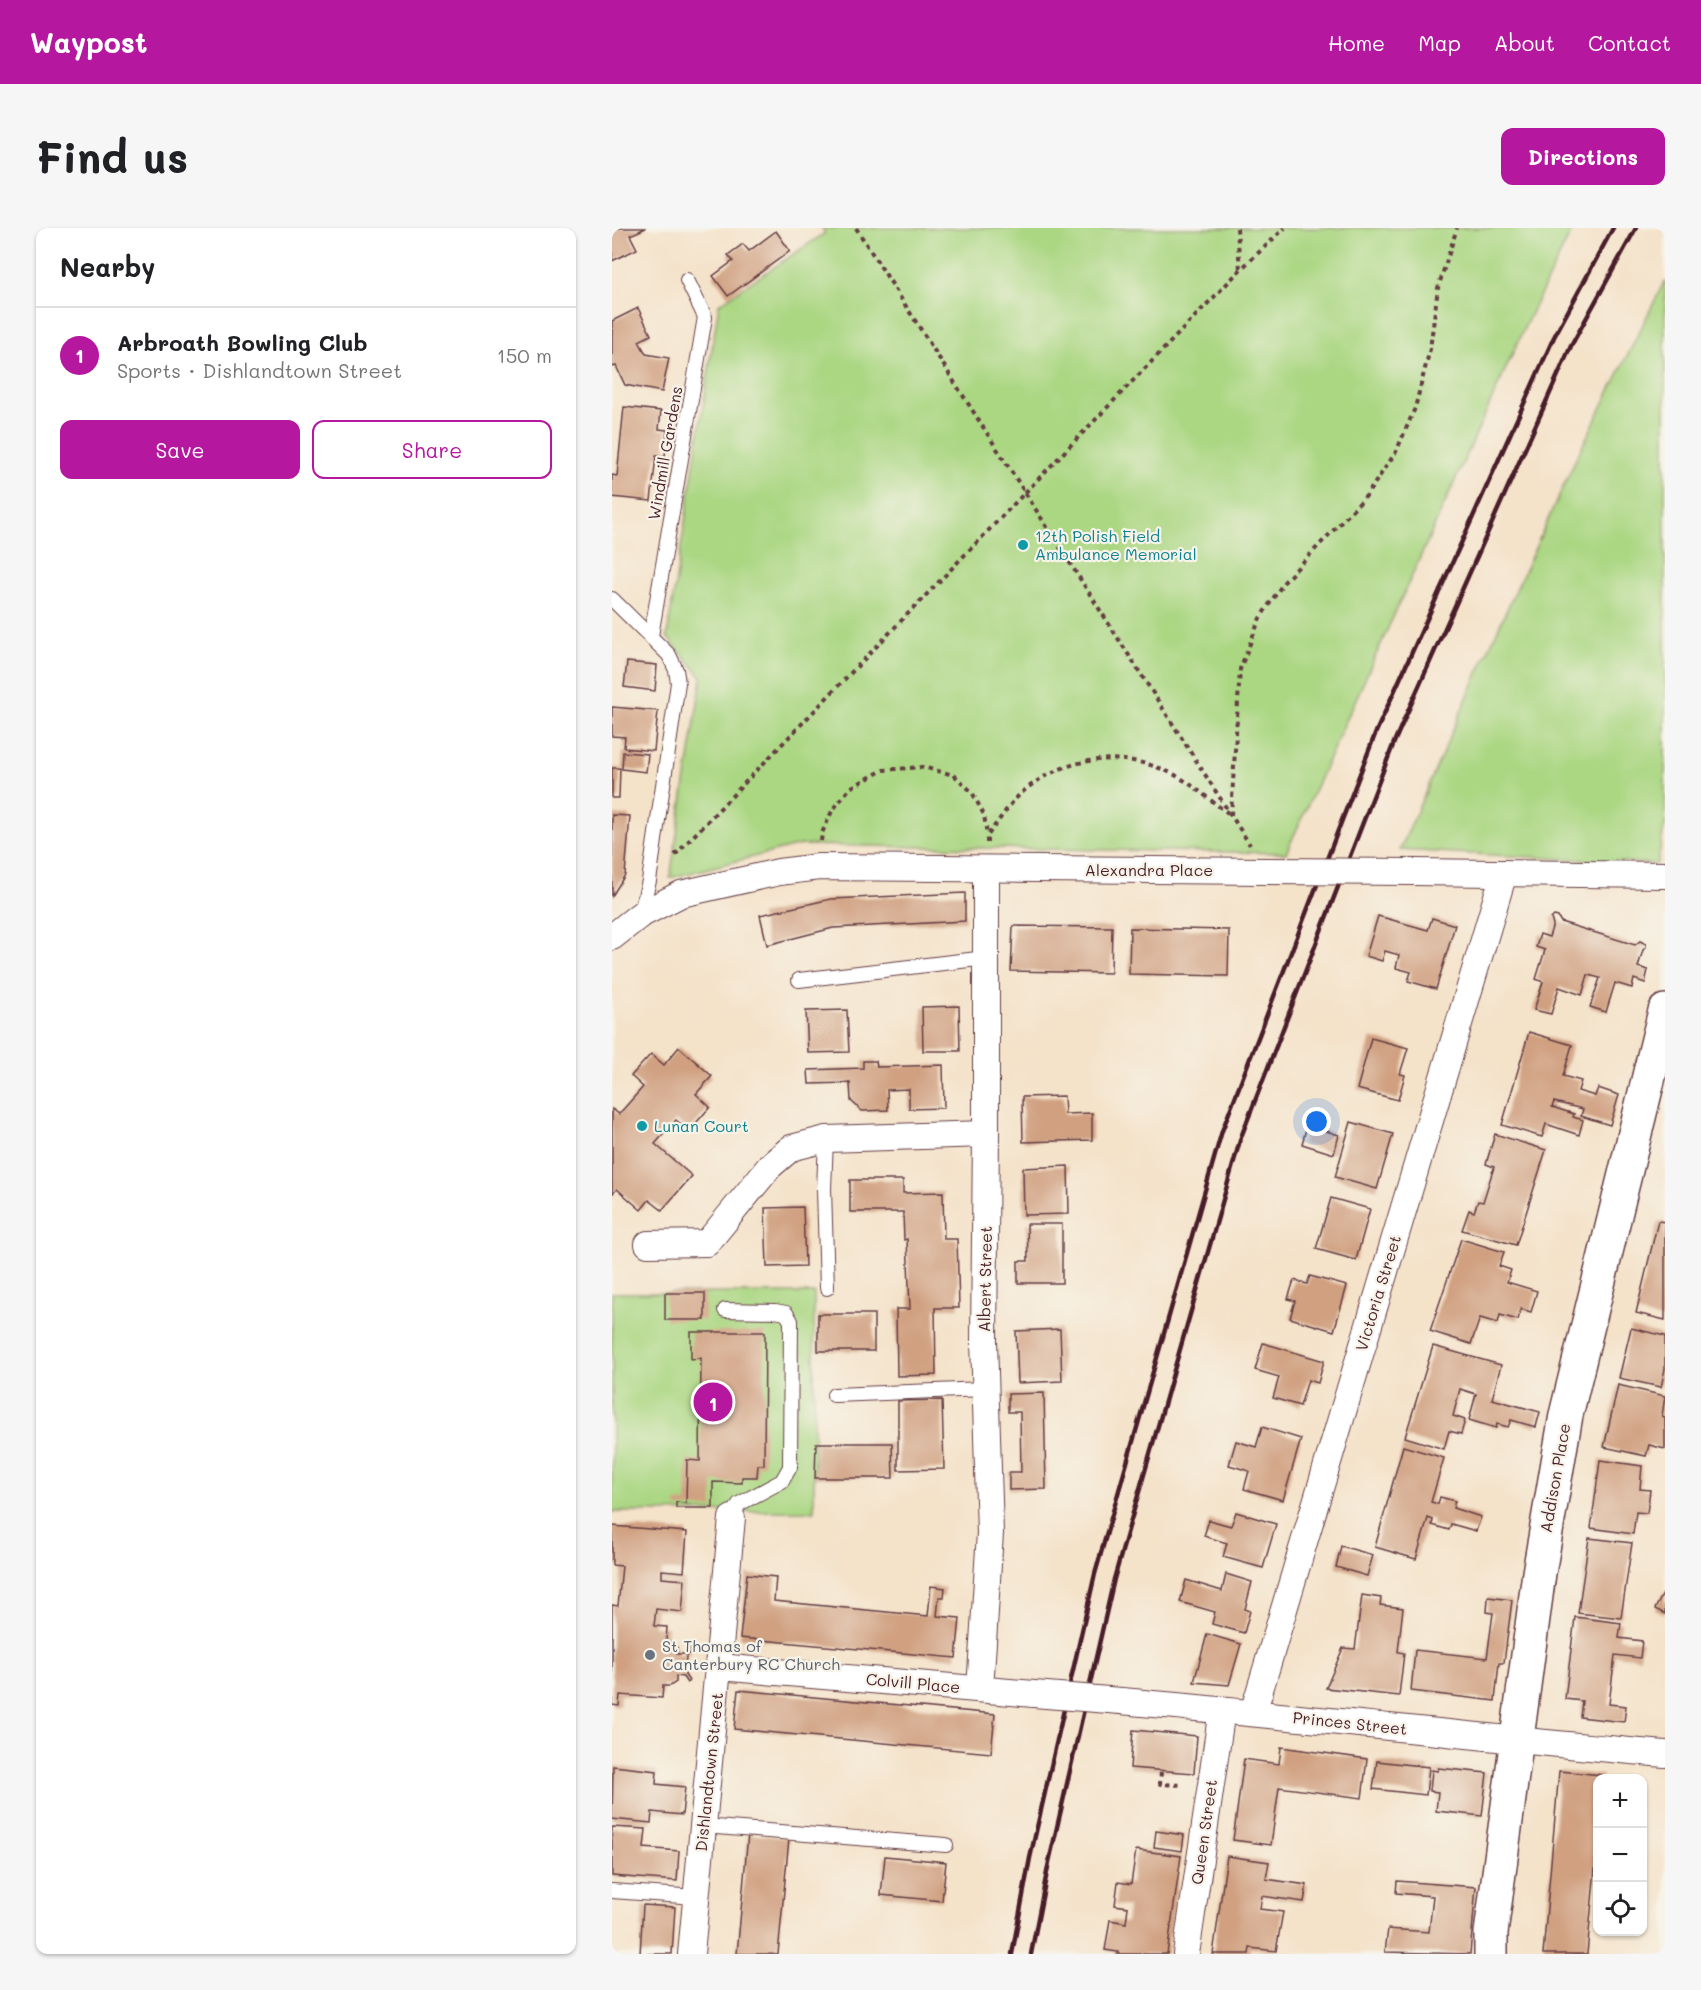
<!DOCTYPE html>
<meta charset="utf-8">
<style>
:root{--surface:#fff;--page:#f6f6f6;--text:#202124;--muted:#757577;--line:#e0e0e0;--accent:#b5179e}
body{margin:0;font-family:Mali,sans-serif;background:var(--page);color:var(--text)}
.controls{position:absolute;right:18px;bottom:18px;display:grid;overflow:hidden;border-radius:12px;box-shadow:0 2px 4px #0004}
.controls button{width:54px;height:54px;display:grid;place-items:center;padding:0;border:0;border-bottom:2px solid var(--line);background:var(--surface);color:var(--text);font:30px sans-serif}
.you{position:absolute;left:705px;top:894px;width:21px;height:21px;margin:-15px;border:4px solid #fff;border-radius:50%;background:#1a73e8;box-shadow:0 0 0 9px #1a73e833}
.badge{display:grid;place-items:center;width:39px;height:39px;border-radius:50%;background:var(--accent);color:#fff;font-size:20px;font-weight:700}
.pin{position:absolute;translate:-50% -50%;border:3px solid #fff;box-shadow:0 2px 6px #0006}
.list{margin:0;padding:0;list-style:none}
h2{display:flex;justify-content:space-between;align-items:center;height:78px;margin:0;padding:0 24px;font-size:26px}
h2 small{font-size:20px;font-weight:400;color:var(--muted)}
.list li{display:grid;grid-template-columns:39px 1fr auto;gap:18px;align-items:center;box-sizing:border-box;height:96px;padding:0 24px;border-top:2px solid var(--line)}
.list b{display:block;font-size:22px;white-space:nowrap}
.list p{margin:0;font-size:20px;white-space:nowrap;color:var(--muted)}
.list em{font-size:20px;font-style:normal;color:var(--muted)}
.actions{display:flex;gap:12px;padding:18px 24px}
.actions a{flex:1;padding:14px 0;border:2px solid var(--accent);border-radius:12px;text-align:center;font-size:21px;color:var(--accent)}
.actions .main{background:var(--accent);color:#fff}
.icon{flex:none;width:33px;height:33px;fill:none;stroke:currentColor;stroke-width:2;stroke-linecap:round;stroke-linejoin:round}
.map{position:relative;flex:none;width:1053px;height:1726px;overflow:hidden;border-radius:12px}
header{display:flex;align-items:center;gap:36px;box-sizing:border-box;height:84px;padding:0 30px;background:var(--accent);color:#fff}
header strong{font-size:28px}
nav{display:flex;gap:33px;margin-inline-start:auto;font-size:21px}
.intro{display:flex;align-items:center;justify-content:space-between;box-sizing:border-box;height:144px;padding:0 36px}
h1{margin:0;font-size:42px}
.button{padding:15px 27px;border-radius:12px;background:var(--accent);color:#fff;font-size:21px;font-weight:700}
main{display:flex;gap:36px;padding:0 36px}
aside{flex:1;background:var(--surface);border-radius:12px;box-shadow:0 2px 4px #0004}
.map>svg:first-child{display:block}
.green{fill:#abd783;stroke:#7a7b57;stroke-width:1.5}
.building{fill:#d0a081}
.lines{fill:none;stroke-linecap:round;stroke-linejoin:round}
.lane-casing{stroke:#643c43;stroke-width:16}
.street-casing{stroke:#643c43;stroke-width:28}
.secondary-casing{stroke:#643c43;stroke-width:36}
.path{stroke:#643c43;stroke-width:4;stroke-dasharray:4.5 4.5;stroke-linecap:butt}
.lane{stroke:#fff;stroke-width:14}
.street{stroke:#fff;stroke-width:26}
.secondary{stroke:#fff;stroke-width:33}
.rail{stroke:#4a1f2b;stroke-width:4.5}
.street-bridge-casing{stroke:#643c43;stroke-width:28;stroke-linecap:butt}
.street-bridge{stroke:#fff;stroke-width:26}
.culture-dot{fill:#0f9aa8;stroke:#f7f3e8;stroke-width:2}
.worship-dot{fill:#6b7280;stroke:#f7f3e8;stroke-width:2}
.labels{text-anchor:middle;stroke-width:4.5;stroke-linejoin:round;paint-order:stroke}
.street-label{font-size:16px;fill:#4a1f2b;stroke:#f7f3e8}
.culture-label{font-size:16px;fill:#0d838f;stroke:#f7f3e8;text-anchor:start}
.worship-label{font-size:16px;fill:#5b616d;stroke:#f7f3e8;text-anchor:start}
</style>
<header>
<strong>Waypost</strong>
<nav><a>Home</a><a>Map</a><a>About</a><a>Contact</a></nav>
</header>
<div class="intro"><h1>Find us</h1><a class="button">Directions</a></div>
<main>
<aside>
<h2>Nearby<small></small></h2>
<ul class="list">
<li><span class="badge">1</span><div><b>Arbroath Bowling Club</b><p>Sports · Dishlandtown Street</p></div><em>150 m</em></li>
</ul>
<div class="actions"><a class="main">Save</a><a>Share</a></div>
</aside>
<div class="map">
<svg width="1053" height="1726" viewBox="0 0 1053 1726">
<rect width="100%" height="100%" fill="#f7f3e8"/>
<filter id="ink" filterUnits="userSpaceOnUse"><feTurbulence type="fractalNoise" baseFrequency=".0167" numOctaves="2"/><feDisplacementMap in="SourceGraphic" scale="12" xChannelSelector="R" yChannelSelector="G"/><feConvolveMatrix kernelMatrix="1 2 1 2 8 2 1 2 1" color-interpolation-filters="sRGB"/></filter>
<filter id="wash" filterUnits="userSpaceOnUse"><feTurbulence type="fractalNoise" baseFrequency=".008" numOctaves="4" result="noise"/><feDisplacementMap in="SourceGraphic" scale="24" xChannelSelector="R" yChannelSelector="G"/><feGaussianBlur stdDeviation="1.35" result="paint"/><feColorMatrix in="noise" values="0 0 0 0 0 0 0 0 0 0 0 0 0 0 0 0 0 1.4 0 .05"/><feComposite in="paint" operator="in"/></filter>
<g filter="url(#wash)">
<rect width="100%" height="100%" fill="#f4e2c9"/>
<g class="green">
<polygon points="210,0 961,0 914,96 674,625 188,617 58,650 90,449 55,409 107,76 213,5"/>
<polygon points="1053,52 1053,596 1045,636 788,622 870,436 962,235"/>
<polygon points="0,1065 202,1065 202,1283 0,1284"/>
</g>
<g id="blocks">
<g class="building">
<polygon points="0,0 34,0 18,7 25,21 0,33"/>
<polygon points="164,3 178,23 116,68 101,48 121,33 116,27 131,16 137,23"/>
<polygon points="26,80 39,107 27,113 34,126 57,130 50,164 13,157 4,138 0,139 0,93"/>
<polygon points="12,179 49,183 47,201 55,202 53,229 44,228 39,273 0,269 0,247 5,248"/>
<polygon points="15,434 45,437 43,463 12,459"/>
<polygon points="0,479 46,483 42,523 12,520 13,509 0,508"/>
<polygon points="11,524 36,526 34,544 10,541"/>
<polygon points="0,540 8,540 7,570 0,570"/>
<polygon points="0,587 18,588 13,647 0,668"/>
<polygon points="353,665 353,693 221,700 155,717 148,687 219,671"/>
<polygon points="766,688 816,702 820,690 843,697 824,761 796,753 799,744 784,740 787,727 773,723 770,733 754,728"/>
<polygon points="942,688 946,689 949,694 1023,717 1028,713 1034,716 1034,719 1031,722 1026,739 1036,742 1033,755 1022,751 1020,760 1003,755 994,784 978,779 988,750 976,747 970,767 947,759 939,786 922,782 931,754 924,751 933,722 924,719 928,706 937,709 941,696 939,691"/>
<polygon points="401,698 500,699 499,745 399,743"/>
<polygon points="518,700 617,702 616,748 517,746"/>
<polygon points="347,778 348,823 311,823 310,779"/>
<polygon points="235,782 237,824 196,825 194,783"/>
<polygon points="917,804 960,817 951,848 969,853 966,863 983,868 986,860 1007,867 998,897 969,888 971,881 942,874 940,879 962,886 961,889 971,892 967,907 934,896 930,909 890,897"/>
<polygon points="759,810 796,820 788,846 793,847 786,872 745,861"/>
<polygon points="67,819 100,848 84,866 98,879 77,903 64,892 43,916 80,948 50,982 37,972 29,982 5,961 0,966 0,881 7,886 31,859 19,848 39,826 52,837"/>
<polygon points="251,833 264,833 265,839 331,837 332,880 297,881 297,861 275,862 276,882 250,883 239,873 238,855 197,856 196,842 251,840"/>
<polygon points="452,868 453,886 480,885 480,912 411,914 410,869"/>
<polygon points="739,894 781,906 765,961 723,949"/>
<polygon points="695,897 727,907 722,926 690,916"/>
<polygon points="883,906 934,922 904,1017 850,1002 857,982 862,984 866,973 871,974 882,939 874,936"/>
<polygon points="456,938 457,986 412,987 411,940"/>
<polygon points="238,952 291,952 291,965 331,964 332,1011 345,1011 347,1080 323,1080 324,1147 285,1148 284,1081 298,1081 295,1011 292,1012 291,984 238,984"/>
<polygon points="719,970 758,981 744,1032 704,1021"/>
<polygon points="191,979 193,1038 155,1039 153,980"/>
<polygon points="1046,993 1053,994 1053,1092 1024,1085"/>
<polygon points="415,996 450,996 450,1055 406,1055 406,1033 416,1033"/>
<polygon points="849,1011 892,1024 887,1038 899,1042 895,1054 925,1063 919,1084 909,1081 906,1092 888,1087 886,1095 868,1090 859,1116 818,1103"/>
<polygon points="698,1048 735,1058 722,1103 678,1090 683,1073 676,1071 682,1052 695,1056"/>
<rect x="53" y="1065" width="40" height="27"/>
<rect x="206" y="1086" width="56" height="37"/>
<polygon points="1019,1100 1053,1108 1053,1141 1049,1159 1007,1150"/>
<polygon points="448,1101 450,1153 406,1155 404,1103"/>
<polygon points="79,1104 153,1104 152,1237 146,1237 145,1249 130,1249 130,1255 101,1254 101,1280 64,1280 64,1274 74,1275 75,1232 88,1233 89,1130 79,1131"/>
<polygon points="651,1115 712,1133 706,1155 696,1152 688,1178 661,1170 667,1149 643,1142"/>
<polygon points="821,1118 889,1137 880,1171 928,1184 924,1199 899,1192 896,1199 885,1196 884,1200 857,1192 864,1166 848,1161 841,1188 853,1192 849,1206 837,1203 832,1221 793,1209"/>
<polygon points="1006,1157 1053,1168 1050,1188 1053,1189 1053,1221 1037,1217 1034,1228 992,1219"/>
<polygon points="432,1165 434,1261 397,1262 397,1244 409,1244 408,1184 396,1184 396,1166"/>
<polygon points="330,1172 332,1241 286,1242 286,1173"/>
<polygon points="650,1199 689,1211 671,1272 632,1261 637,1243 617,1237 624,1213 644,1219"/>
<polygon points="204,1215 280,1215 281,1250 203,1250"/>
<polygon points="791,1218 832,1230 819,1274 826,1276 828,1269 843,1273 841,1280 869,1289 864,1303 839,1296 837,1302 820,1297 821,1292 816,1290 804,1331 763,1319"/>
<polygon points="988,1232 1030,1238 1028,1261 1038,1262 1035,1285 1024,1284 1021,1306 979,1300"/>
<polygon points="624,1284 664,1296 651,1340 611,1329 615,1315 592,1308 597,1292 619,1298"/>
<polygon points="0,1298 75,1304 72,1344 50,1342 50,1350 73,1352 70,1384 44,1381 42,1398 55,1399 54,1413 60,1414 65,1419 65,1426 72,1426 78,1421 80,1423 74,1428 73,1447 77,1453 75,1455 71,1449 64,1448 64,1454 58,1458 51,1458 50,1470 8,1467 7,1478 0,1477 0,1377 6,1378 10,1338 0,1337"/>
<polygon points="977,1310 1020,1315 1009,1390 966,1385"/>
<polygon points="729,1318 761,1327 755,1348 724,1339"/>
<polygon points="135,1346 164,1349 162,1373 316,1388 319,1358 333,1360 332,1369 327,1369 325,1388 348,1390 344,1430 128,1410"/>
<polygon points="614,1346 640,1354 633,1381 638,1383 632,1405 600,1396 603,1384 568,1374 574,1352 610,1363"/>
<polygon points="1053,1362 1053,1386 1043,1381"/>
<polygon points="750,1367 769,1370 768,1377 791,1380 786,1424 792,1425 787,1468 714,1460 731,1420 743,1421"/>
<polygon points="876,1369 900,1372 892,1435 887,1435 883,1473 799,1463 803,1422 875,1430 881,1385 875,1384"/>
<polygon points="963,1389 1009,1395 1007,1410 1030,1413 1028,1430 1003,1427 997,1476 1014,1478 1012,1494 968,1489 970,1473 953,1471"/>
<polygon points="595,1406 629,1416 617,1457 582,1454"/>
<polygon points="126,1462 383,1486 379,1525 122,1501"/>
<polygon points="521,1502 585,1508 582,1545 518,1540"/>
<polygon points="669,1519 755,1531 750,1570 667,1559 659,1617 621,1612 632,1531 667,1536"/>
<polygon points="765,1533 817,1539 814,1567 761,1561"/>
<polygon points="1,1538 45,1543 44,1556 73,1559 70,1587 40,1584 39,1595 0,1591"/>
<polygon points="826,1540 875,1545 870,1588 824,1583 826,1564 818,1563 820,1542 826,1543"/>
<polygon points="947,1543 991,1547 991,1550 986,1550 986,1608 975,1726 931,1726"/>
<polygon points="0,1599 34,1601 32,1620 67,1623 65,1653 0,1648"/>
<polygon points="544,1603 572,1607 570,1623 542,1619"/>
<polygon points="136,1606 177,1610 166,1726 125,1726"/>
<polygon points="524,1622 569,1628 555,1726 505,1726 506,1724 493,1722 498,1692 514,1695 516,1679 503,1677 506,1654 519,1656"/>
<polygon points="273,1628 334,1634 330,1673 269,1667"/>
<polygon points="615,1628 657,1634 654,1651 695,1657 692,1674 650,1668 648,1681 671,1684 664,1723 638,1720 637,1726 601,1726"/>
<polygon points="785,1653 864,1659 858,1726 773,1724 776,1701 817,1704 821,1668 784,1665"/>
<polygon points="31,1677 63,1679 60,1726 28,1726"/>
</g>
</g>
</g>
<g filter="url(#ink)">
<use href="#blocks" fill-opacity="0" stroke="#643c43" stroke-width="1.5"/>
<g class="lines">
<g class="lane-casing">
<g id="lane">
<polyline points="0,371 57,427 64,442 66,455 37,653 28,687"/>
<polyline points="39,408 93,89 75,52"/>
<polyline points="187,752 374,730"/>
<polyline points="214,911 212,961 215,1060"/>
<polyline points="113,1082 163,1083 174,1085 179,1093 178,1239 170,1253 127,1276 120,1290"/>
<polyline points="222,1167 373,1161"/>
<polyline points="91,1598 334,1617"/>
<polyline points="0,1663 84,1669"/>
</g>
</g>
<g class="street-casing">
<g id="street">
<polyline points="802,644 1053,647"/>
<polyline points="0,709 28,687 69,666 167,644 207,639 655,643"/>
<polyline points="36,1016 95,1015 158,938 179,920 214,911 374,906"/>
<polyline points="107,1439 422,1466"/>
<polyline points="368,1461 378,1305 372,1112 374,906 374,641"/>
<path d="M509 1473C691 1489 872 1510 1053 1526"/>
<polyline points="641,1485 892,645"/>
<polyline points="79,1726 120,1290"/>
<polyline points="574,1726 610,1482"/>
</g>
</g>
<g class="secondary-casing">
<polyline id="secondary" points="879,1726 879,1705 927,1345 954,1187 1053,783"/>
</g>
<g class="path">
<polyline points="244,0 638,617"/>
<polyline points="625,0 628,42"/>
<polyline points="619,587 628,441 648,390 672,354 754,268 784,224 803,180 818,121 826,60 845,0"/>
<polyline points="209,613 210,605 220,583 238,560 271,542 310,539 342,547 360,564 372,587 375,607"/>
<path d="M375 615V608C387 593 398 574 413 562 454 528 511 522 559 545 580 555 597 572 616 585"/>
<polyline points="63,627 628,42 673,0"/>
<polyline points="549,1544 548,1556 571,1557"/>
</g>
<use href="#lane" class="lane"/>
<use href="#street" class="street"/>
<use href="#secondary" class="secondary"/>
<g class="rail">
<polyline points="400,1726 418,1630 483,1346 610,903 764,504 942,109 1001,0"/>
<polyline points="419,1726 437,1634 502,1351 629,909 783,512 959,118 1024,0"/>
</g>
<g class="street-bridge-casing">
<g id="street-bridge">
<polyline points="655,643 802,644"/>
<polyline points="422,1466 509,1473"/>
</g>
</g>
<use href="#street-bridge" class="street-bridge"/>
</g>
</g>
<g class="culture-dot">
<circle cx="411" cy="317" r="6"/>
<circle cx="30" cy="898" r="6"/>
</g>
<circle class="worship-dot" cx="38" cy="1427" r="6"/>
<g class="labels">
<g class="street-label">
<text transform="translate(53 225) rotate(-80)" y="6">Windmill Gardens</text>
<text x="537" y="648">Alexandra Place</text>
<text transform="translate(373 1051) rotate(-89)" y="6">Albert Street</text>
<text transform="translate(766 1065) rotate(-73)" y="6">Victoria Street</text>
<text transform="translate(943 1250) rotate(-80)" y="6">Addison Place</text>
<text transform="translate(301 1455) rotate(5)" y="6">Colvill Place</text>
<text transform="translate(738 1495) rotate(6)" y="6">Princes Street</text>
<text transform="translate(97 1544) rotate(-84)" y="6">Dishlandtown Street</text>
<text transform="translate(592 1604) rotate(-82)" y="6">Queen Street</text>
</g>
<g class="culture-label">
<text x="423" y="314">12th Polish Field<tspan x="423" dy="18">Ambulance Memorial</tspan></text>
<text x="42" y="904">Lunan Court</text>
</g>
<g class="worship-label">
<text x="50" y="1424">St Thomas of<tspan x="50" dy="18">Canterbury RC Church</tspan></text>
</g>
</g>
</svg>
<div class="controls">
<button>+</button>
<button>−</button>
<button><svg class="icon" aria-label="locate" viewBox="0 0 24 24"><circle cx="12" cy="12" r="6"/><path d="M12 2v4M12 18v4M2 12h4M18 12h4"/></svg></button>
</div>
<div class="you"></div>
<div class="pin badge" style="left:101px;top:1174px">1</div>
</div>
</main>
